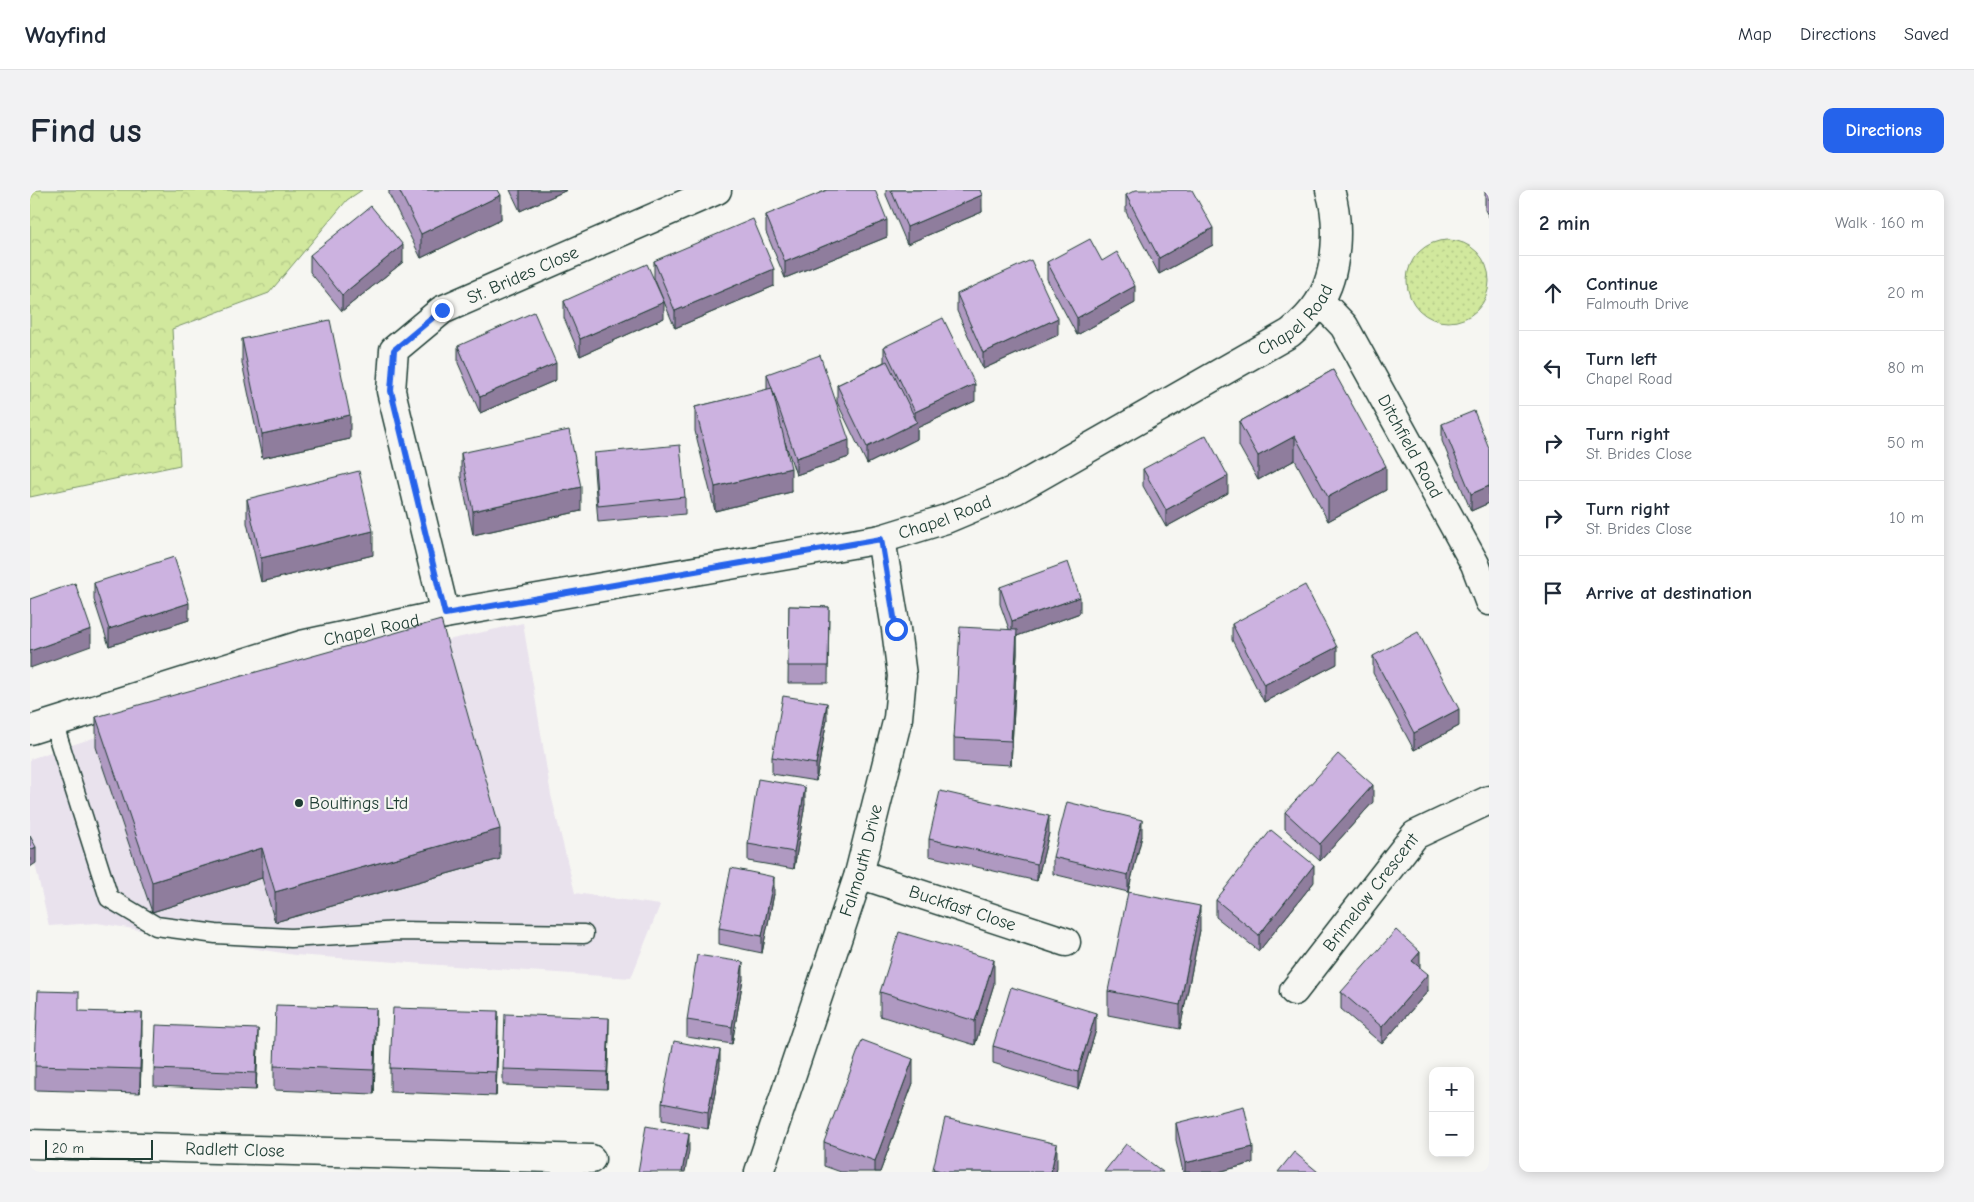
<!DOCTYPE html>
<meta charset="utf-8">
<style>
:root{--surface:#fff;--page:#f2f2f3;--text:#1f2937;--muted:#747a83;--line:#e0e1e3;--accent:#2563eb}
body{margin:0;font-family:"Comic Neue",sans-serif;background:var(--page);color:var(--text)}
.controls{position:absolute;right:15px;bottom:15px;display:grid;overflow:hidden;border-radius:10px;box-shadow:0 2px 12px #0003}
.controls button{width:45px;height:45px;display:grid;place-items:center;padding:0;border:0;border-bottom:1px solid var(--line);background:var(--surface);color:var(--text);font:25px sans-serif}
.scale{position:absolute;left:15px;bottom:12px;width:108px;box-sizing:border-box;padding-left:5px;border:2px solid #1f3d34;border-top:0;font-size:14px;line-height:18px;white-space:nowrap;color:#1f3d34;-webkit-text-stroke:4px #f6f6f2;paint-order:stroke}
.stop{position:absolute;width:15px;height:15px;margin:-11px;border:4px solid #2563eb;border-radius:50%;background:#fff}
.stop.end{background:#2563eb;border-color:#fff;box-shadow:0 1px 5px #0008}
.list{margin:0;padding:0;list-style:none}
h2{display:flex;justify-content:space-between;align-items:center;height:65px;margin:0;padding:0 20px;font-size:21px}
h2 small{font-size:16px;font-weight:400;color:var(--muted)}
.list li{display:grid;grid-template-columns:32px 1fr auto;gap:15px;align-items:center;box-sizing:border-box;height:75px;padding:0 20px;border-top:1px solid var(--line)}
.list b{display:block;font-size:19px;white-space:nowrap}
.list p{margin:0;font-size:16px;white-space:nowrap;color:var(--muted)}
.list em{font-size:16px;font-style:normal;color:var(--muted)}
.icon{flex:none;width:28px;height:28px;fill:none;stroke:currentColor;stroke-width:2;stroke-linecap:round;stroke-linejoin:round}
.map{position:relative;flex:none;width:1459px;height:982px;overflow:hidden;border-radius:10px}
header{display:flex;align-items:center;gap:30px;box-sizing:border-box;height:70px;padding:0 25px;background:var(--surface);border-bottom:1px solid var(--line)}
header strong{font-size:24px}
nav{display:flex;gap:28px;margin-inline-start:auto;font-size:18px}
.intro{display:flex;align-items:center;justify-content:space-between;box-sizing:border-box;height:120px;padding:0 30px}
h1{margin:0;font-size:35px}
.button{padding:12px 22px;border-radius:10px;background:var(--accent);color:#fff;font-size:18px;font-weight:700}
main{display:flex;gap:30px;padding:0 30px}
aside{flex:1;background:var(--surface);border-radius:10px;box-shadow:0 2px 12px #0003}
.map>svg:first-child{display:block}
.built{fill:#e9e2ed}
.grass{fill:url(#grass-dots);stroke:#789268}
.forest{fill:url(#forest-crowns);stroke:#789268}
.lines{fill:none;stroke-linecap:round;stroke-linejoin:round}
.service-casing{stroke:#1f3d34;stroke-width:21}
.minor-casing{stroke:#1f3d34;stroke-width:31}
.tertiary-casing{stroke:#1f3d34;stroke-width:31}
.service{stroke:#f6f6f2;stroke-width:18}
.minor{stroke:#f6f6f2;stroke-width:28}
.tertiary{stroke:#f6f6f2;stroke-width:28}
.wall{fill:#af99c1;stroke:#1f3d34}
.shaded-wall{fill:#8f7d9d;stroke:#1f3d34}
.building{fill:#ccb2e0;stroke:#1f3d34}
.route{stroke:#2563eb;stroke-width:6}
.poi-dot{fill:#1f3d34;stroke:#f6f6f2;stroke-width:2}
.labels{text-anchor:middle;stroke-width:4.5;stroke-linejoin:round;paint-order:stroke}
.street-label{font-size:18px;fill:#1f3d34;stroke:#f6f6f2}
.poi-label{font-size:18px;fill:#1f3d34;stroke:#f6f6f2;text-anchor:start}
</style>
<header>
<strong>Wayfind</strong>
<nav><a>Map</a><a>Directions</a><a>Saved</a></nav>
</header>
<div class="intro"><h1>Find us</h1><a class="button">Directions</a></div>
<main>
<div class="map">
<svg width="1459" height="982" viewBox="0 0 1459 982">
<defs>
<pattern id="grass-dots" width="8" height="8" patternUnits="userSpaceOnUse" patternTransform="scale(1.25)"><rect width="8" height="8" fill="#d1e89d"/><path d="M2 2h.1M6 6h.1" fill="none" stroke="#b3c888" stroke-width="1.8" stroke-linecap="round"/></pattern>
<pattern id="forest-crowns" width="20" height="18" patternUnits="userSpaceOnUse" patternTransform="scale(1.25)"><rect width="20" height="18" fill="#d1e89d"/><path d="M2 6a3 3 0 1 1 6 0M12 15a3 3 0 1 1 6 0" fill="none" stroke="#b3c888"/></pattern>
</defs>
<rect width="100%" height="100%" fill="#f6f6f2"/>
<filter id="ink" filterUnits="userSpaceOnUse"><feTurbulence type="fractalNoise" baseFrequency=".02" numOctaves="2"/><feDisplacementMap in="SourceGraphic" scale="10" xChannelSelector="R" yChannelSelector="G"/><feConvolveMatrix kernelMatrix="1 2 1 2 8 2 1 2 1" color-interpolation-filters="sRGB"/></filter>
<g filter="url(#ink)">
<polygon class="built" points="493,433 521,605 545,703 630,715 601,788 265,765 67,733 19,736 0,651 0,569 225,494"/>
<circle class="grass" cx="1418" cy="91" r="41"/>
<polygon class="forest" points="0,0 332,0 317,10 239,103 142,139 150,275 0,307"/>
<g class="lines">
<g class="service-casing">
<polyline id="service" points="23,532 79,708 126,736 186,744 261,748 369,741 554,744"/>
</g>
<g class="minor-casing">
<g id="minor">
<path id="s1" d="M1290 111 1314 136 1445 374 1459 411"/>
<path id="s2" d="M415 424 361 201 364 160 412 120 687 0"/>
<path id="s3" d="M829 684 1036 752"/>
<path id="s4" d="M1264 801 1385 645 1459 610"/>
<path id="s5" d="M0 954 561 969"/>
<path id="s6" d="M729 982 829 684 868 528 872 486 866 439 851 349"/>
</g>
</g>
<g class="tertiary-casing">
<g id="tertiary">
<path id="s7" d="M0 540 271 455 415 424 851 349 916 329 985 300 1260 143C1271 134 1281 125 1289 112 1308 84 1310 32 1300 0"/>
</g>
</g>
<use href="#service" class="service"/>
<use href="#minor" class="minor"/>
<use href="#tertiary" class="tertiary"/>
</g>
<g class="wall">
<polygon points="359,0 468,0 471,29 391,68 359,4"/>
<polygon points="480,0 537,0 490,21"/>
<polygon points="856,0 950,0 952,22 877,54 856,5"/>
<polygon points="1455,0 1459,0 1459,27 1455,20"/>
<polygon points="1096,5 1183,55 1129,84 1096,22"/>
<polygon points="736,25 857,47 755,88 736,42"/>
<polygon points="280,65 373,72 312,121 280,82"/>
<polygon points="624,71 744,96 645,138 624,88"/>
<polygon points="1072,71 1105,113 1047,145 1017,89 1017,72"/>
<polygon points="927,104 1028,145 953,179 927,121"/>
<polygon points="534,111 634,128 550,166 534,128"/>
<polygon points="212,149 320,249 232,268 212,173"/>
<polygon points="428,156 526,190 450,223 428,173"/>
<polygon points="854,157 945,211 887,238 887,249 837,274 807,212 807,195 854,172"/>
<polygon points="1303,180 1356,300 1298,331 1265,270 1228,290 1209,256 1209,232"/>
<polygon points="737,184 819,267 766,285 755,252 761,302 685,321 665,241 665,217 737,200"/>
<polygon points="1412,234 1459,258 1459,313 1441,321 1412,251"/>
<polygon points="431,263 551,321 443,345 431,287"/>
<polygon points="564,263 655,307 655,324 568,332 564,280"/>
<polygon points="1113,279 1198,303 1136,337 1113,296"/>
<polygon points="217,309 343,365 231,392 217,333"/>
<polygon points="64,393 159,430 79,456 64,410"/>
<polygon points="970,397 1050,423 987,446 987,464 981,575 924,572 924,548 979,439 970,414"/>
<polygon points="759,416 799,417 798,493 758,493"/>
<polygon points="1202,434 1307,474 1234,512 1202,450"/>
<polygon points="1343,466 1429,536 1384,560 1343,483"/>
<polygon points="66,527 470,669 245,732 232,688 122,722 66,557"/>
<polygon points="797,529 786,591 742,584 742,567"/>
<polygon points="1343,612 1290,671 1255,639 1255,622"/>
<polygon points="775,614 764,679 718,671 718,654"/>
<polygon points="1019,643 1007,691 899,666 899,649"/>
<polygon points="1112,646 1098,702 1023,684 1023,667"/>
<polygon points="1284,692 1229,761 1186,727 1186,710"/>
<polygon points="744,704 732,763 689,754 689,738"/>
<polygon points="1170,740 1150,839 1078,825 1078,801"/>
<polygon points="1390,778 1398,801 1352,854 1311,819 1311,802"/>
<polygon points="713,789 702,854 657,847 657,830"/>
<polygon points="964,794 945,855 850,826 850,802"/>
<polygon points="49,821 112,847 110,903 5,900 5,876"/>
<polygon points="1066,840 1048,899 963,873 963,856"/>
<polygon points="346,842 344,904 244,900 244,876"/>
<polygon points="579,844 577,899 473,895 473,879"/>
<polygon points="468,845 466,906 360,902 360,878"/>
<polygon points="228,856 226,900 124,896 124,879"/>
<polygon points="690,877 678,939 632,930 632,913"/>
<polygon points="883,893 850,982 811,982 794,976 794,952"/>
<polygon points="1146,933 1223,973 1188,982 1153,982 1146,950"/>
<polygon points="1027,978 1026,982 903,982 903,979"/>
</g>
<g class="shaded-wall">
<polygon points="490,0 537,0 490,21"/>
<polygon points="471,5 471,29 391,68 391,44"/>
<polygon points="952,5 952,22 877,54 877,37"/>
<polygon points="857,30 857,47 755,88 755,72"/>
<polygon points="1183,38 1183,55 1129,84 1129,68"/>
<polygon points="373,55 373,72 312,121 312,105"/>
<polygon points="744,79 744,96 645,138 645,121"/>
<polygon points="1105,96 1105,113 1047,145 1047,128"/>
<polygon points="634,112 634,128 550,166 550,149"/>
<polygon points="1028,128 1028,145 953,179 953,163"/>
<polygon points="526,173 526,190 450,223 450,207"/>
<polygon points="945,194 945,211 887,238 887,249 837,274 837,257 885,233 885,222"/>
<polygon points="320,225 320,249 232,268 232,244"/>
<polygon points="1265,246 1265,270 1228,290 1228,266"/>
<polygon points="819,250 819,267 766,285 766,268"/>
<polygon points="1356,276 1356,300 1298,331 1298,307"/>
<polygon points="761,278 761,302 685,321 685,297"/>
<polygon points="1198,286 1198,303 1136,337 1136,320"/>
<polygon points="1459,296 1459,313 1441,321 1441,304"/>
<polygon points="551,297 551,321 443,345 443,321"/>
<polygon points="343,341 343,365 231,392 231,368"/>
<polygon points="1050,407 1050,423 987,446 987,464 981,575 982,431"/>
<polygon points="159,413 159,430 79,456 79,439"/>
<polygon points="61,439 61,456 0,478 0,461"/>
<polygon points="1307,457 1307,474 1234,512 1234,495"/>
<polygon points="797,513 797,529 786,591 786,574"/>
<polygon points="1429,519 1429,536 1384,560 1384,543"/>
<polygon points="1343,595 1343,612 1290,671 1290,654"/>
<polygon points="775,597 775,614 764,679 764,662"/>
<polygon points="1019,626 1019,643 1007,691 1007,674"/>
<polygon points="1112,630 1112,646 1098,702 1098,685"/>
<polygon points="470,639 470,669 245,732 245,702"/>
<polygon points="6,657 6,673 0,677 0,660"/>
<polygon points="232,658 232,688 122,722 122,692"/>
<polygon points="1284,675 1284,692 1229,761 1229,745"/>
<polygon points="744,687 744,704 732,763 732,746"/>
<polygon points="1170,716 1170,740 1150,839 1150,815"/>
<polygon points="1390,762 1390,778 1382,771"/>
<polygon points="964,770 964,794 945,855 945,831"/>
<polygon points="713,772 713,789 702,854 702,837"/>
<polygon points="1398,784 1398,801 1352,854 1352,837"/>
<polygon points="346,818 346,842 344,904 344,880"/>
<polygon points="468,821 468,845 466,906 466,882"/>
<polygon points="112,823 112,847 110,903 110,879"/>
<polygon points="1066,823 1066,840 1048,899 1048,882"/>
<polygon points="579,828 579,844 577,899 577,882"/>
<polygon points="228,839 228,856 226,900 226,883"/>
<polygon points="690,860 690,877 678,939 678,922"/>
<polygon points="883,869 883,893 850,982 845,982 845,971"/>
<polygon points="659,944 659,961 655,982 652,982"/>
<polygon points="1027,954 1027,978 1026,982 1021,982"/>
<polygon points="1223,957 1223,973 1188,982 1155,982 1155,973"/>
</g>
<g class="building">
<polygon points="369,0 468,0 471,5 391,44"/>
<polygon points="797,0 845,0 857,30 755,72 736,25"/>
<polygon points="861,0 950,0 952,5 877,37"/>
<polygon points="1106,0 1162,0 1183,38 1129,68 1096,5"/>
<polygon points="341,16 373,55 312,105 280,65"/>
<polygon points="723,29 744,79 645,121 624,71"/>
<polygon points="1060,49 1072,71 1087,62 1105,96 1047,128 1017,72"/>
<polygon points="1001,70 1028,128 953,163 927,104"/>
<polygon points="617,74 634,112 550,149 534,111"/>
<polygon points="504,122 526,173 450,207 428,156"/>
<polygon points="913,128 945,194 885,222 854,157"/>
<polygon points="300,130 320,225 232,244 212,149"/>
<polygon points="790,165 819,250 766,268 737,184"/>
<polygon points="857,171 887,232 837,257 807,195"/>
<polygon points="1303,180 1356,276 1298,307 1265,246 1228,266 1209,232"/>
<polygon points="742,198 761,278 685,297 665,217"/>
<polygon points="1444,221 1459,258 1459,296 1441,304 1412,234"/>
<polygon points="539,240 551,297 443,321 431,263"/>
<polygon points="1176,245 1198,286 1136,320 1113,279"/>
<polygon points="650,255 655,307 568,316 564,263"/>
<polygon points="329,281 343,341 231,368 217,309"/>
<polygon points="144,367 159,413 79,439 64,393"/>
<polygon points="1038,372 1050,407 982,431 970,397"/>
<polygon points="45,393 61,439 0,461 0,409"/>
<polygon points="1275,395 1307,457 1234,495 1202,434"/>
<polygon points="759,416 799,417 798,476 758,476"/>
<polygon points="411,430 470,639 245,702 232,658 122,692 66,527"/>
<polygon points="930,437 987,440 981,551 924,548"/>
<polygon points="1388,442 1429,519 1384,543 1343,466"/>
<polygon points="753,506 797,513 786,574 742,567"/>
<polygon points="1308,564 1343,595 1290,654 1255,622"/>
<polygon points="728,589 775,597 764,662 718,654"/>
<polygon points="910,601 1019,626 1007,674 899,649"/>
<polygon points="1037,612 1112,630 1098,685 1023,667"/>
<polygon points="1241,640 1284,675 1229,745 1186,710"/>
<polygon points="0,646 6,657 0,660"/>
<polygon points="701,678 744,687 732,746 689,738"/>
<polygon points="1098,702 1170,716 1150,815 1078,801"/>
<polygon points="1366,740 1390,762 1382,771 1398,784 1352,837 1311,802"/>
<polygon points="869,742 964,770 945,831 850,802"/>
<polygon points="667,765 713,772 702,837 657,830"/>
<polygon points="981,797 1066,823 1048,882 963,856"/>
<polygon points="8,801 49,802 49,821 112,823 110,879 5,876"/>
<polygon points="246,815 346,818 344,880 244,876"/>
<polygon points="363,818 468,821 466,882 360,878"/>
<polygon points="475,824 579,828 577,882 473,879"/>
<polygon points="126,835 228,839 226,883 124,879"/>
<polygon points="832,850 883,869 845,971 794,952"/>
<polygon points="644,851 690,860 678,922 632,913"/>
<polygon points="1214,916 1223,957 1155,973 1146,933"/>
<polygon points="915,928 1027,954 1021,982 916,982 903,979"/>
<polygon points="616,936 659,944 652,982 608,982"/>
<polygon points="1096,954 1133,982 1074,982"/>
<polygon points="1264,962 1288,982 1248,982"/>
</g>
</g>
<g class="lines" filter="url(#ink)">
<polyline class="route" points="412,120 364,160 361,201 415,424 851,349 866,439"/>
</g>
<circle class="poi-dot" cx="269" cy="613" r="5"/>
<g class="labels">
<g class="street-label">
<text dy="6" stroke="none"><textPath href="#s2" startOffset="421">St. Brides Close</textPath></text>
<text dy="6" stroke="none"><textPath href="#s7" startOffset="1346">Chapel Road</textPath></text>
<text dy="6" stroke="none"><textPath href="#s1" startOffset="172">Ditchfield Road</textPath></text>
<text dy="6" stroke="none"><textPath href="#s7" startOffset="941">Chapel Road</textPath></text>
<text dy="6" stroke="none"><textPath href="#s7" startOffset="356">Chapel Road</textPath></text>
<text dy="6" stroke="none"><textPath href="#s6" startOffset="328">Falmouth Drive</textPath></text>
<text dy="6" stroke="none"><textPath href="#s4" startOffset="125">Brimelow Crescent</textPath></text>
<text dy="6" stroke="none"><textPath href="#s3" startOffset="109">Buckfast Close</textPath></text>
<text dy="6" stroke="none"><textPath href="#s5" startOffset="205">Radlett Close</textPath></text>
</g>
<g class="poi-label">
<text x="279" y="619">Boultings Ltd</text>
</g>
</g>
</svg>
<div class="controls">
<button>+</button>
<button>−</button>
</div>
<div class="scale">20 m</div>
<div class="stop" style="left:866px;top:439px"></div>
<div class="stop end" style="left:412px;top:120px"></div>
</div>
<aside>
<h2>2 min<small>Walk · 160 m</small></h2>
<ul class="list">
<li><svg class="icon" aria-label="ahead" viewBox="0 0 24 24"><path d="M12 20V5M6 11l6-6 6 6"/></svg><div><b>Continue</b><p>Falmouth Drive</p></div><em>20 m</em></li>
<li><svg class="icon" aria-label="left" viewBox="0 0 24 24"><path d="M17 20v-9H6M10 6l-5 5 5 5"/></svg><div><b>Turn left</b><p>Chapel Road</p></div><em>80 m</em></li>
<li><svg class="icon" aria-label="right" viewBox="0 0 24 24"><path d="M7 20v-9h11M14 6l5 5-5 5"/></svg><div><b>Turn right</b><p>St. Brides Close</p></div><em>50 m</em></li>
<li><svg class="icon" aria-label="right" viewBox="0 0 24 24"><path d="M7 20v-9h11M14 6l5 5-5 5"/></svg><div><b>Turn right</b><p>St. Brides Close</p></div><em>10 m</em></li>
<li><svg class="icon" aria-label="arrive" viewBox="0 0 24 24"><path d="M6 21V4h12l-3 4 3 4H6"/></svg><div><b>Arrive at destination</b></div></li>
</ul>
</aside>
</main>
